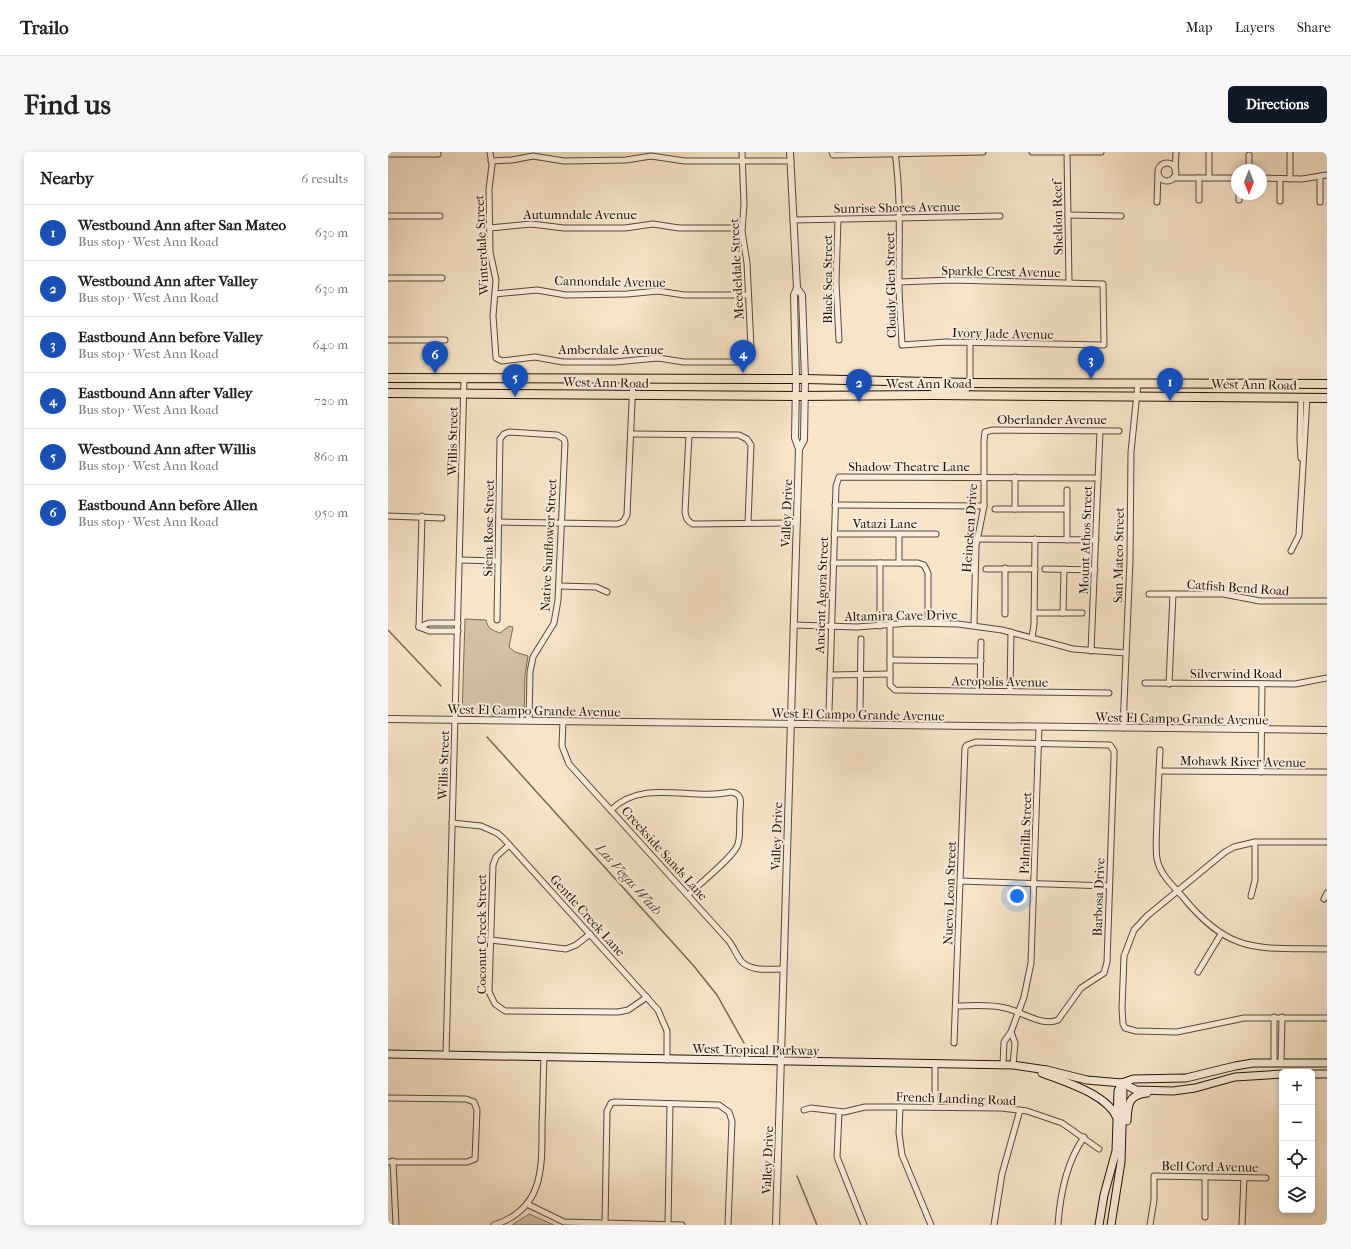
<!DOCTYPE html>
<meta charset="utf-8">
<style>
:root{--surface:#fff;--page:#f6f6f6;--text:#222;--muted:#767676;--line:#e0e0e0;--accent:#111827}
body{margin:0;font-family:"IM FELL French Canon",serif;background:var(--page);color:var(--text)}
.controls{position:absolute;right:12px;bottom:12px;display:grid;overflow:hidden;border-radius:6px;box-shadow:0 2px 6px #0003}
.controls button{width:36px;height:36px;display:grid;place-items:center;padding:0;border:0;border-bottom:1px solid var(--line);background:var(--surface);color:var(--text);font:20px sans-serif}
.compass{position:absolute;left:843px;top:12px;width:36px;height:36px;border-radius:50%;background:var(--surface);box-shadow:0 2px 6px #0003;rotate:180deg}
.you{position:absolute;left:629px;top:744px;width:14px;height:14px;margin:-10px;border:3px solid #fff;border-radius:50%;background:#1a73e8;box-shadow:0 0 0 6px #1a73e833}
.badge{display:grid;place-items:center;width:26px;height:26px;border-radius:50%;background:var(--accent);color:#fff;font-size:13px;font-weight:700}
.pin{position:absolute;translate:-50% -33px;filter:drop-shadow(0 1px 2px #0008)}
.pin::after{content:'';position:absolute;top:21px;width:14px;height:12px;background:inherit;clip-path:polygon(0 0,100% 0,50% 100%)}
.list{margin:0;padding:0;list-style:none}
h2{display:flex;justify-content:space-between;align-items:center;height:52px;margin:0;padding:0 16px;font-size:17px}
h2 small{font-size:13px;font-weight:400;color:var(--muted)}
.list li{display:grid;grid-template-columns:26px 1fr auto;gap:12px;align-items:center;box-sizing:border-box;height:56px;padding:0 16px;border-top:1px solid var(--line)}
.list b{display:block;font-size:15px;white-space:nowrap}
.list p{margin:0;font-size:13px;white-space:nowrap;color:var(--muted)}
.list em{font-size:13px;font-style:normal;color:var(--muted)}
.icon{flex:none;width:22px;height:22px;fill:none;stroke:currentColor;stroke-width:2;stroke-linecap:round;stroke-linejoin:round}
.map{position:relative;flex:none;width:939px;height:1073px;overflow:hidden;border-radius:6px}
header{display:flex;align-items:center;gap:24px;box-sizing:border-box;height:56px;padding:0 20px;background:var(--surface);border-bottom:1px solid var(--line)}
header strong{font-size:19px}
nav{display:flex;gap:22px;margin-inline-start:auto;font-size:14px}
.intro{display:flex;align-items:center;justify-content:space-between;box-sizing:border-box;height:96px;padding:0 24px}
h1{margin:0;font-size:28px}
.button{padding:10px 18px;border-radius:6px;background:var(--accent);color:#fff;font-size:14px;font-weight:700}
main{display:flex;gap:24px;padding:0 24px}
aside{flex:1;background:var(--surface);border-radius:6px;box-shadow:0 2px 6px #0003}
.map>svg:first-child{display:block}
.green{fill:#d2c1a8;stroke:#796c58}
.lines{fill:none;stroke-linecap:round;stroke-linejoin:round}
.stream{stroke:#756855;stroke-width:1.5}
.minor-casing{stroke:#564a39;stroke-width:7}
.tertiary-casing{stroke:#564a39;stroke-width:8}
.secondary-casing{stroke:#201609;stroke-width:9}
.primary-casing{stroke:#201609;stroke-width:10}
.minor{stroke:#faeddc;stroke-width:5}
.tertiary{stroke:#faeddc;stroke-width:6}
.secondary{stroke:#faeddc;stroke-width:7}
.primary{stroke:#f7e4c9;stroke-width:8}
.labels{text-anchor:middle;stroke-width:4;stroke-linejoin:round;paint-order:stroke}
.street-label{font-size:13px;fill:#201609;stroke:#faeddc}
.water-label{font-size:14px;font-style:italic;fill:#594c3c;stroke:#faeddc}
</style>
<header>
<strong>Trailo</strong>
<nav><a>Map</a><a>Layers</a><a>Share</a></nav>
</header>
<div class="intro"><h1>Find us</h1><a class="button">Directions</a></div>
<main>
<aside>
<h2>Nearby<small>6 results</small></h2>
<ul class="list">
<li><span class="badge" style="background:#1a4fb4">1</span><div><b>Westbound Ann after San Mateo</b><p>Bus stop · West Ann Road</p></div><em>630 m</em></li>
<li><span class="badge" style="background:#1a4fb4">2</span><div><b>Westbound Ann after Valley</b><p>Bus stop · West Ann Road</p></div><em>630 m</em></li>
<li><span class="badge" style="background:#1a4fb4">3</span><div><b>Eastbound Ann before Valley</b><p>Bus stop · West Ann Road</p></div><em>640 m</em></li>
<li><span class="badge" style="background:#1a4fb4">4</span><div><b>Eastbound Ann after Valley</b><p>Bus stop · West Ann Road</p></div><em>720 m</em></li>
<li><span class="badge" style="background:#1a4fb4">5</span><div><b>Westbound Ann after Willis</b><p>Bus stop · West Ann Road</p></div><em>860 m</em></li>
<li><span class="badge" style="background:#1a4fb4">6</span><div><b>Eastbound Ann before Allen</b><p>Bus stop · West Ann Road</p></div><em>950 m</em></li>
</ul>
</aside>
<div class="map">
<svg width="939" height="1073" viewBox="0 0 939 1073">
<rect width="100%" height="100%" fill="#f7e4c9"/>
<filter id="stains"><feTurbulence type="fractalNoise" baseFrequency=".005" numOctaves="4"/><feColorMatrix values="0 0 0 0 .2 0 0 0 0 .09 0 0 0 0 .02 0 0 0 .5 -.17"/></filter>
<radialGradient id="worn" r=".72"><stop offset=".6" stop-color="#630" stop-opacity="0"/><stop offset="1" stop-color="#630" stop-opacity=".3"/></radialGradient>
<g class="green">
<path d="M77 467 98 468C100 477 104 478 112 481L121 474 125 475 121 495 127 500 140 504 137 523 136 563H74Z"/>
<polygon points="141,1062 166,1073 124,1073"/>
</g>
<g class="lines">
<g class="stream">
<polyline points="0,478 53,534"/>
<polyline points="99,585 305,813 329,843 356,891"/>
<polyline points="409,1024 429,1073"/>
</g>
<g class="minor-casing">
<g id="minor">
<polyline points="102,0 104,13 101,37 102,100 108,128 105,164 108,206 114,209 147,205 175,210 227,210 270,206 296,210 351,210 361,205 363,195 359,111 354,79 356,52 354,0"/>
<polyline points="444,0 445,3 595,0"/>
<path d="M507 0C513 43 511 85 511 129 511 150 513 172 514 193L558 190 716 193 715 132 564 128 511 130"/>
<polyline points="644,0 713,0"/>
<polyline points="679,0 681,131"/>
<polyline points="0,2 50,2"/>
<polyline points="861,3 861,18"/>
<polyline points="103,9 124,8 145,4 176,9 238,8 263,4 297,9 403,9"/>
<circle cx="779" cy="20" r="9"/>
<polyline points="787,19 788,0"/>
<polyline points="932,24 932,50"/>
<polyline points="785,26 849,26"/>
<polyline points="821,26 821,1"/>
<polyline points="873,26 914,27 939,23"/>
<polyline points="902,27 902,2"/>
<polyline points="811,48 811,26"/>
<polyline points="851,48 851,42"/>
<polyline points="892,49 892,27"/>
<polyline points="769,50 770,22"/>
<polyline points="680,63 733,64"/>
<polyline points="0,64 52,64"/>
<polyline points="450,67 448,130 451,188"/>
<polyline points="405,68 612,64"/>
<polyline points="102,76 143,72 176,76 237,76 265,72 291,76 354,76"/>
<polyline points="0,126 54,126"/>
<polyline points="107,142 149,138 178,143 239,142 270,139 296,143 360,143"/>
<polyline points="0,188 57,188"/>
<polyline points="582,192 582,231"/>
<polyline points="243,282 351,283 359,287 363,293 360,371"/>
<path d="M301 283 297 360C298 366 299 369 305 372L409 371"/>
<polyline points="913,306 912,287 913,245"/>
<polyline points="627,325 627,357"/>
<polyline points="447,353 596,354"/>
<polyline points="607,357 679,357"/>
<polyline points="0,364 54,366"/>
<polyline points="111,370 229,372 235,370 239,363 245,228"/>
<polyline points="446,382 548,382"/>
<polyline points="511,382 511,411"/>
<polyline points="589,387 708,388"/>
<polyline points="679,388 679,338"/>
<polyline points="903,399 911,383 919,245"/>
<polyline points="72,408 110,409"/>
<polyline points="445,411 530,411 536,413 540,421 540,470"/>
<polyline points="492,411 492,474"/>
<polyline points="598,417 647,417"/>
<polyline points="657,417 707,418"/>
<polyline points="171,434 208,435 219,440"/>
<polyline points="761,442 835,442 872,449 939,449"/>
<polyline points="646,461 694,461"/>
<polyline points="675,461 676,417"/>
<polyline points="617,462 617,416"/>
<polyline points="109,468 112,287 116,282 121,280 169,283 176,287 177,291 170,448 166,471 145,505 142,520 141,569"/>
<polyline points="406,473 469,475 522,471 570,472 614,478 685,497 738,501"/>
<polyline points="502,473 502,533 507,538 721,541"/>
<polyline points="586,473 588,394 596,354 596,289 597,280 605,278 731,279"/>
<polyline points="31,475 34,364"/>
<polyline points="31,475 41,471 70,471"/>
<polyline points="31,475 41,479 70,479"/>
<polyline points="644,486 646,472 647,387"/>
<polyline points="703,499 712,279"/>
<polyline points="502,508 593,509"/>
<polyline points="442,523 502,522"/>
<polyline points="757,531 907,532 939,526"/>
<polyline points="781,532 785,442"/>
<polyline points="592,539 593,490"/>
<polyline points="622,539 623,480"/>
<polyline points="441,559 448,334 451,325 710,326"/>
<polyline points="472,559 473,487"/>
<path d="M175 569 174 594 181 612 340 788C345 794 348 802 353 809 363 820 382 817 395 817"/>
<polyline points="735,576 742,408 743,300 750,231"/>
<path d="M772 598C771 620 770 642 769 664 769 678 767 693 769 707 772 722 784 733 794 744 842 803 869 796 939 797"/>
<polyline points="771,619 939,620"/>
<polyline points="873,620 874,532"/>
<path d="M223 658C255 626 303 649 342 640 354 641 353 649 352 658 351 669 353 681 350 692 347 704 310 733 300 743"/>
<polyline points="64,671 93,674 109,681 115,686 270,858 279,879 279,908"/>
<polyline points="939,690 867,690 846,695 837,700 759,764 746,778 736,804 734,856 735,872 737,876 748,879 789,880 856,866 939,866"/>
<polyline points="121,693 108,705 105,713 101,840 107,852 117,859 230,860 240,858 259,845"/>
<polyline points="572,729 721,734"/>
<polyline points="863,744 867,728 867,690"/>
<polyline points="936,747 939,741"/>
<polyline points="103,788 178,797 188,793 202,782"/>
<polyline points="810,820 833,782"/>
<polyline points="623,880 627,891 625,913"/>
<path d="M566 891 577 596 579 593 588 590 722 593 726 599V605L719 810 716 821 693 836 670 868C654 875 633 859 617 856 601 852 584 854 568 854"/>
<polyline points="58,904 76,227"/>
<polyline points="886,911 886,865"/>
<polyline points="893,911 894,865"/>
<polyline points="615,913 616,890 623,880 636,845 643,811 651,575"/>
<polyline points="0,946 78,947 86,950 89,958 87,1007 79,1010 0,1010"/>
<polyline points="512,955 511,981 514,1003 543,1073"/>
<polyline points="547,955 547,911"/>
<polyline points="416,958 423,956 456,960 477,955 512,955 613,956 639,959 674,971 711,997"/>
<polyline points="451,960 449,1005 476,1073"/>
<polyline points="5,1009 8,1073"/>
<polyline points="817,1025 817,1065"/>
<polyline points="139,1052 176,1070 294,1073"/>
<polyline points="217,1072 219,959 223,951 227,950 331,953 341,960 344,969 340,1073"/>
<path d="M106 1073C156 1057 154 1016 154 973 155 950 155 928 156 905"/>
<polyline points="280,1073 282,952"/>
<polyline points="606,1073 614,1022 632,958"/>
<path d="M670 1073C672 1042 678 1011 696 985"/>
<polyline points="762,1073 766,1048 766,1024 878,1026"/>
<polyline points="854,1073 856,1026"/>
</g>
</g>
<g class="tertiary-casing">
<g id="tertiary">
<polyline points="409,136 414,143 417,227 416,288 411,297"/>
<polyline points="0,567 939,578"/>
<polyline points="388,1073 411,297 407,286 408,228 406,143 409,136 402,0"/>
</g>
</g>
<g class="secondary-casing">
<g id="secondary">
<polyline points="0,902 625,913 659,918 699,928 734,931 745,927 798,926 847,914 865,911 939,911"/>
<path d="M654 921C677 930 719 942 729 966"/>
<polyline points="924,922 939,922"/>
<polyline points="734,931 748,938 785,939 807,936 847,925 894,922"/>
<path d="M739 969C740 952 740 943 759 941"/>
<polyline points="711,1073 716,1043 728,999 730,939 734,931"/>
<polyline points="723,1073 733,1010 735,939"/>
</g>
</g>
<g class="primary-casing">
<g id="primary">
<polyline points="0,226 417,227 582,231 939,232"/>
<polyline points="0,241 408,244 545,243 939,246"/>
<polyline points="545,243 548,237 578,236 582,231"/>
</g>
</g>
<use href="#minor" class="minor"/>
<use href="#tertiary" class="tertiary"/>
<use href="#secondary" class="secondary"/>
<use href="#primary" class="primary"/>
</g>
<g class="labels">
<g class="street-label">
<text transform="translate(509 55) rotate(-1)" y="5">Sunrise Shores Avenue</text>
<text x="192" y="67">Autumndale Avenue</text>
<text transform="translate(669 66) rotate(-91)" y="5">Sheldon Reef</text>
<text transform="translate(93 93) rotate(-93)" y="5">Winterdale Street</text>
<text transform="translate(348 117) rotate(-93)" y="5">Meedeldale Street</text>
<text transform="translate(613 119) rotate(1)" y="5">Sparkle Crest Avenue</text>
<text transform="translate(439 127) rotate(-90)" y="5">Black Sea Street</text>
<text transform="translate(222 129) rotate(1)" y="5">Cannondale Avenue</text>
<text transform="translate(502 133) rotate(-91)" y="5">Cloudy Glen Street</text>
<text transform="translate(615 181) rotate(1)" y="5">Ivory Jade Avenue</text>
<text x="223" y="202">Amberdale Avenue</text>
<text transform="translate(218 230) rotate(1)" y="5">West Ann Road</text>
<text x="541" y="236">West Ann Road</text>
<text transform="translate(866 232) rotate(1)" y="5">West Ann Road</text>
<text x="664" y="272">Oberlander Avenue</text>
<text transform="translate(64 289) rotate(-89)" y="5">Willis Street</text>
<text x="521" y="319">Shadow Theatre Lane</text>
<text transform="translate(398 361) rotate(-88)" y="5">Valley Drive</text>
<text x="497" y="376">Vatazi Lane</text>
<text transform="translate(100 376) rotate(-89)" y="5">Siena Rose Street</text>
<text transform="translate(581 376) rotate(-86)" y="5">Heineken Drive</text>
<text transform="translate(697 388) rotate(-88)" y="5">Mount Athos Street</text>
<text transform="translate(160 393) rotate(-87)" y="5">Native Sunflower Street</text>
<text transform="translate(730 403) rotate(-89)" y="5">San Mateo Street</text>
<text transform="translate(850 435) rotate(4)" y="5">Catfish Bend Road</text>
<text transform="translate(433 443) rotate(-88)" y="5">Ancient Agora Street</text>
<text transform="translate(513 463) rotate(-1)" y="5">Altamira Cave Drive</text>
<text x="848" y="526">Silverwind Road</text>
<text transform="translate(612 529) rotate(1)" y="5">Acropolis Avenue</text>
<text transform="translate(146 558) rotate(1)" y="5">West El Campo Grande Avenue</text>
<text transform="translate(470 562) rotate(1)" y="5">West El Campo Grande Avenue</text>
<text transform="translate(794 566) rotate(1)" y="5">West El Campo Grande Avenue</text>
<text transform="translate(855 609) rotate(1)" y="5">Mohawk River Avenue</text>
<text transform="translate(55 613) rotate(-88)" y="5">Willis Street</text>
<text transform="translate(637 681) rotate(-88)" y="5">Palmilla Street</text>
<text transform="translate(388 684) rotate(-88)" y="5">Valley Drive</text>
<text transform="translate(277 701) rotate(48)" y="5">Creekside Sands Lane</text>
<text transform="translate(561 741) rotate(-88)" y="5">Nuevo Leon Street</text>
<text transform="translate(710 745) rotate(-88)" y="5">Barbosa Drive</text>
<text transform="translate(200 763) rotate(48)" y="5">Gentle Creek Lane</text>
<text transform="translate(93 782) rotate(-90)" y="5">Coconut Creek Street</text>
<text transform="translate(368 897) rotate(1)" y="5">West Tropical Parkway</text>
<text transform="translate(568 946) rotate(2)" y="5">French Landing Road</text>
<text transform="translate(379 1008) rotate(-88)" y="5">Valley Drive</text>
<text transform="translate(822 1014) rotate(1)" y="5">Bell Cord Avenue</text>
</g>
<g class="water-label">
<text transform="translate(241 727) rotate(48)" y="5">Las Vegas Wash</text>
</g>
</g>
<rect width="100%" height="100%" filter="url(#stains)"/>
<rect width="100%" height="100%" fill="url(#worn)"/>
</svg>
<div class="controls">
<button>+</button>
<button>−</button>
<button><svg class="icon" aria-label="locate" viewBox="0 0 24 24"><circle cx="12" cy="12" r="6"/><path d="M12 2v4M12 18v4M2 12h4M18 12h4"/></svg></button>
<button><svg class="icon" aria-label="layers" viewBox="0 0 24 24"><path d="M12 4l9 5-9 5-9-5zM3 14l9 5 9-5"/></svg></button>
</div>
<svg class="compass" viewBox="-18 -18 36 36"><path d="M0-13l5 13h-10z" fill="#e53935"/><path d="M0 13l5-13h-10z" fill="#767676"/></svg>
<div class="you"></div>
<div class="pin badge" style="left:782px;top:249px;background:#1a4fb4">1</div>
<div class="pin badge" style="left:471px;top:250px;background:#1a4fb4">2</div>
<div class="pin badge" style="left:703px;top:227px;background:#1a4fb4">3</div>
<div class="pin badge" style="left:355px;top:221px;background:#1a4fb4">4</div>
<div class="pin badge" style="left:127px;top:245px;background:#1a4fb4">5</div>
<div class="pin badge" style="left:47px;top:222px;background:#1a4fb4">6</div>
</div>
</main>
